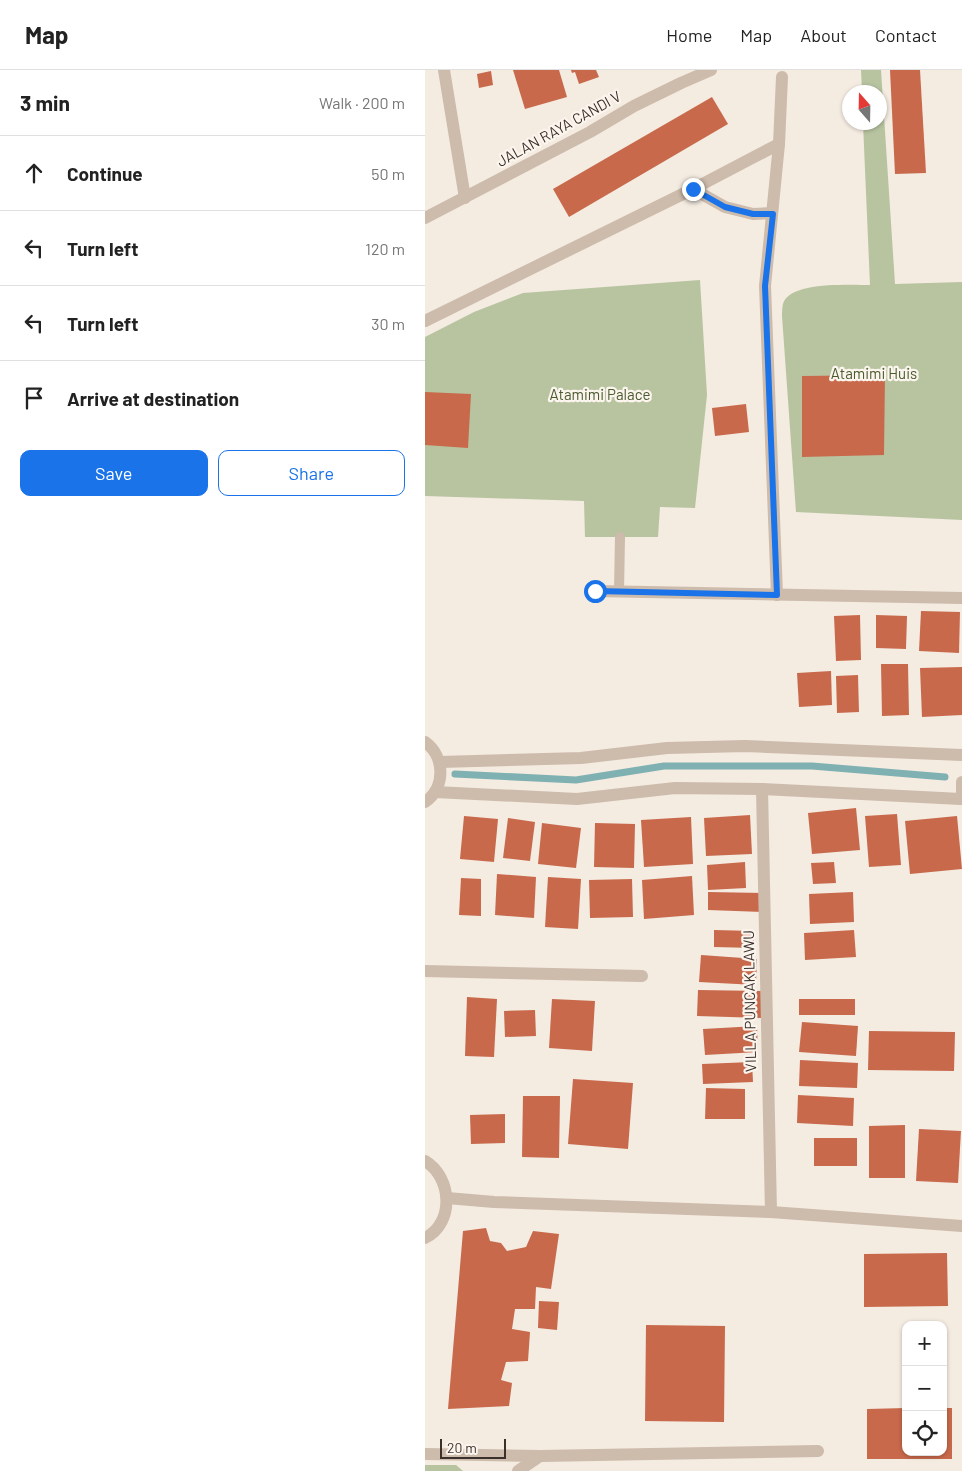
<!DOCTYPE html>
<meta charset="utf-8">
<style>
:root{--surface:#fff;--page:#f6f6f6;--text:#222;--muted:#767676;--line:#e0e0e0;--accent:#1a73e8}
body{margin:0;font-family:Barlow,sans-serif;background:var(--page);color:var(--text)}
.controls{position:absolute;right:15px;bottom:15px;display:grid;overflow:hidden;border-radius:10px;box-shadow:0 1px 4px #0004}
.controls button{width:45px;height:45px;display:grid;place-items:center;padding:0;border:0;border-bottom:1px solid var(--line);background:var(--surface);color:var(--text);font:25px sans-serif}
.compass{position:absolute;left:417px;top:15px;width:45px;height:45px;border-radius:50%;background:var(--surface);box-shadow:0 1px 4px #0004;rotate:340deg}
.scale{position:absolute;left:15px;bottom:12px;width:66px;box-sizing:border-box;padding-left:5px;border:2px solid #3b302b;border-top:0;font-size:14px;line-height:18px;white-space:nowrap;color:#3b302b;-webkit-text-stroke:4px #fbf5ee;paint-order:stroke}
.stop{position:absolute;width:15px;height:15px;margin:-11px;border:4px solid #1a73e8;border-radius:50%;background:#fff}
.stop.end{background:#1a73e8;border-color:#fff;box-shadow:0 1px 5px #0008}
.list{margin:0;padding:0;list-style:none}
h2{display:flex;justify-content:space-between;align-items:center;height:65px;margin:0;padding:0 20px;font-size:21px}
h2 small{font-size:16px;font-weight:400;color:var(--muted)}
.list li{display:grid;grid-template-columns:32px 1fr auto;gap:15px;align-items:center;box-sizing:border-box;height:75px;padding:0 20px;border-top:1px solid var(--line)}
.list b{display:block;font-size:19px;white-space:nowrap}
.list em{font-size:16px;font-style:normal;color:var(--muted)}
.actions{display:flex;gap:10px;padding:15px 20px}
.actions a{flex:1;padding:11px 0;border:1px solid var(--accent);border-radius:10px;text-align:center;font-size:18px;color:var(--accent)}
.actions .main{background:var(--accent);color:#fff}
.icon{flex:none;width:28px;height:28px;fill:none;stroke:currentColor;stroke-width:2;stroke-linecap:round;stroke-linejoin:round}
.map{position:relative;flex:none;width:537px;height:1401px;overflow:hidden}
header{display:flex;align-items:center;gap:30px;box-sizing:border-box;height:70px;padding:0 25px;background:var(--surface);border-bottom:1px solid var(--line)}
header strong{font-size:24px}
nav{display:flex;gap:28px;margin-inline-start:auto;font-size:18px}
main{display:flex}
aside{flex:1;background:var(--surface)}
.map>svg:first-child{display:block}
.green{fill:#b8c4a0}
.lines{fill:none;stroke-linecap:round;stroke-linejoin:round}
.stream{stroke:#7fb0b2;stroke-width:7}
.building{fill:#c8694b}
.service{stroke:#cdbbac;stroke-width:10}
.minor{stroke:#cdbbac;stroke-width:12}
.tertiary{stroke:#cdbbac;stroke-width:12}
.route{stroke:#1a73e8;stroke-width:6}
.labels{text-anchor:middle;stroke-width:4.5;stroke-linejoin:round;paint-order:stroke}
.street-label{font-size:15px;fill:#3b302b;stroke:#fbf5ee}
.park-label{font-size:15px;fill:#4a5a2e;stroke:#fbf5ee}
</style>
<header>
<strong>Map</strong>
<nav><a>Home</a><a>Map</a><a>About</a><a>Contact</a></nav>
</header>
<main>
<aside>
<h2>3 min<small>Walk · 200 m</small></h2>
<ul class="list">
<li><svg class="icon" aria-label="ahead" viewBox="0 0 24 24"><path d="M12 20V5M6 11l6-6 6 6"/></svg><div><b>Continue</b></div><em>50 m</em></li>
<li><svg class="icon" aria-label="left" viewBox="0 0 24 24"><path d="M17 20v-9H6M10 6l-5 5 5 5"/></svg><div><b>Turn left</b></div><em>120 m</em></li>
<li><svg class="icon" aria-label="left" viewBox="0 0 24 24"><path d="M17 20v-9H6M10 6l-5 5 5 5"/></svg><div><b>Turn left</b></div><em>30 m</em></li>
<li><svg class="icon" aria-label="arrive" viewBox="0 0 24 24"><path d="M6 21V4h12l-3 4 3 4H6"/></svg><div><b>Arrive at destination</b></div></li>
</ul>
<div class="actions"><a class="main">Save</a><a>Share</a></div>
</aside>
<div class="map">
<svg width="537" height="1401" viewBox="0 0 537 1401">
<rect width="100%" height="100%" fill="#f4ebe1"/>
<g class="green">
<path d="M436 0H456L470 214 537 212V450L371 442 357 246C357 243 357 238 358 234 364 211 426 215 445 215L438 53 454 52V22H437Z"/>
<polygon points="275,210 282,325 270,438 235,437 233,467 160,467 159,431 0,426 0,267 49,242 98,223"/>
<polygon points="0,1395 31,1395 38,1401 0,1401"/>
</g>
<g class="lines">
<polyline class="stream" points="30,704 151,710 239,696 387,696 520,707"/>
</g>
<g class="building">
<polygon points="88,0 134,0 142,27 100,39"/>
<polygon points="146,0 171,0 174,7 154,14 150,2 147,3"/>
<polygon points="465,0 495,0 501,103 470,104"/>
<polygon points="66,1 68,15 54,18 52,4"/>
<polygon points="287,27 303,54 144,147 128,119"/>
<polygon points="460,305 459,385 377,387 377,306"/>
<polygon points="0,322 46,324 43,378 0,375"/>
<polygon points="321,334 324,362 290,366 287,338"/>
<polygon points="496,541 535,542 534,583 494,581"/>
<polygon points="435,545 436,590 411,591 409,546"/>
<polygon points="451,545 482,546 481,579 451,578"/>
<polygon points="456,594 483,594 484,645 457,646"/>
<polygon points="537,597 537,645 497,647 495,598"/>
<polygon points="406,601 407,635 374,637 372,603"/>
<polygon points="433,605 434,642 412,643 411,606"/>
<polygon points="431,738 435,780 387,784 383,743"/>
<polygon points="472,744 476,795 444,797 440,746"/>
<polygon points="325,745 327,784 281,786 279,748"/>
<polygon points="39,746 73,749 69,792 35,789"/>
<polygon points="532,746 537,799 485,804 480,751"/>
<polygon points="266,747 268,794 219,797 216,750"/>
<polygon points="83,748 110,752 105,791 78,788"/>
<polygon points="117,753 156,758 151,798 113,794"/>
<polygon points="170,753 210,754 209,798 169,797"/>
<polygon points="320,792 321,818 283,820 282,795"/>
<polygon points="409,792 411,813 388,814 386,793"/>
<polygon points="72,804 111,807 109,848 70,845"/>
<polygon points="267,806 269,845 219,849 217,810"/>
<polygon points="123,807 156,809 153,859 120,857"/>
<polygon points="36,808 56,809 56,846 34,845"/>
<polygon points="207,809 208,847 165,848 164,810"/>
<polygon points="283,822 339,823 338,842 283,840"/>
<polygon points="428,822 429,852 385,854 384,824"/>
<polygon points="289,860 329,861 329,878 289,877"/>
<polygon points="429,860 431,887 380,890 379,863"/>
<polygon points="276,885 332,889 331,915 274,912"/>
<polygon points="273,920 338,921 337,948 272,946"/>
<polygon points="42,927 72,929 69,987 40,986"/>
<polygon points="127,929 170,931 167,981 124,978"/>
<rect x="374" y="929" width="56" height="16"/>
<polygon points="110,940 111,966 80,967 79,941"/>
<polygon points="377,952 433,956 431,986 374,982"/>
<polygon points="332,956 333,982 280,985 278,959"/>
<polygon points="444,961 530,962 529,1001 443,1000"/>
<polygon points="375,990 433,993 432,1018 374,1016"/>
<polygon points="327,992 328,1012 278,1014 277,994"/>
<polygon points="148,1009 208,1013 203,1079 143,1074"/>
<polygon points="281,1018 320,1019 320,1049 280,1049"/>
<polygon points="373,1025 429,1028 428,1056 372,1053"/>
<polygon points="98,1026 135,1026 134,1088 97,1087"/>
<polygon points="80,1044 80,1073 46,1074 45,1045"/>
<polygon points="480,1055 480,1108 444,1108 444,1056"/>
<polygon points="494,1059 536,1061 533,1113 491,1111"/>
<rect x="389" y="1068" width="43" height="28"/>
<polygon points="61,1158 65,1171 76,1173 82,1181 101,1177 108,1161 134,1164 126,1219 111,1217 110,1239 90,1239 87,1259 105,1262 103,1291 81,1292 76,1310 87,1313 84,1336 23,1339 38,1161"/>
<polygon points="522,1183 523,1236 439,1237 439,1184"/>
<polygon points="114,1231 134,1232 132,1260 113,1258"/>
<polygon points="221,1255 300,1256 299,1352 220,1351"/>
<polygon points="481,1338 481,1382 518,1382 518,1338 527,1338 527,1389 442,1389 442,1339"/>
</g>
<g class="lines">
<polyline class="service" points="194,521 195,467"/>
<g class="minor">
<polyline points="19,0 40,128"/>
<polyline points="268,119 300,137 328,144 347,143"/>
<polyline points="0,251 268,119 354,74"/>
<polyline points="170,521 537,528"/>
<polyline points="352,525 340,216 354,74 357,7"/>
<path d="M0 672C20 686 21 718 0 732"/>
<polyline points="15,692 156,688 242,678 320,676 537,685"/>
<polyline points="537,712 537,729"/>
<polyline points="337,719 346,1142"/>
<polyline points="10,722 152,729 250,718 337,719 536,729"/>
<polyline points="0,901 217,906"/>
<path d="M0 1091C27 1107 30 1153 0 1168"/>
<polyline points="22,1128 69,1132 346,1142 537,1156"/>
<polyline points="0,1384 115,1386 393,1381"/>
<polyline points="93,1401 115,1386"/>
</g>
<polyline class="tertiary" points="0,148 165,62 209,36 256,13 286,0"/>
</g>
<g class="lines">
<polyline class="route" points="170,521 352,525 340,216 348,144 328,144 300,137 268,119"/>
</g>
<g class="labels">
<g class="street-label">
<text transform="translate(134 59) rotate(-29)" y="5">JALAN RAYA CANDI V</text>
<text transform="translate(325 931) rotate(-91)" y="5">VILLA PUNCAK LAWU</text>
</g>
<g class="park-label">
<text x="449" y="309">Atamimi Huis</text>
<text x="175" y="330">Atamimi Palace</text>
</g>
</g>
</svg>
<div class="controls">
<button>+</button>
<button>−</button>
<button><svg class="icon" aria-label="locate" viewBox="0 0 24 24"><circle cx="12" cy="12" r="6"/><path d="M12 2v4M12 18v4M2 12h4M18 12h4"/></svg></button>
</div>
<svg class="compass" viewBox="-18 -18 36 36"><path d="M0-13l5 13h-10z" fill="#e53935"/><path d="M0 13l5-13h-10z" fill="#767676"/></svg>
<div class="scale">20 m</div>
<div class="stop" style="left:170px;top:521px"></div>
<div class="stop end" style="left:268px;top:119px"></div>
</div>
</main>
